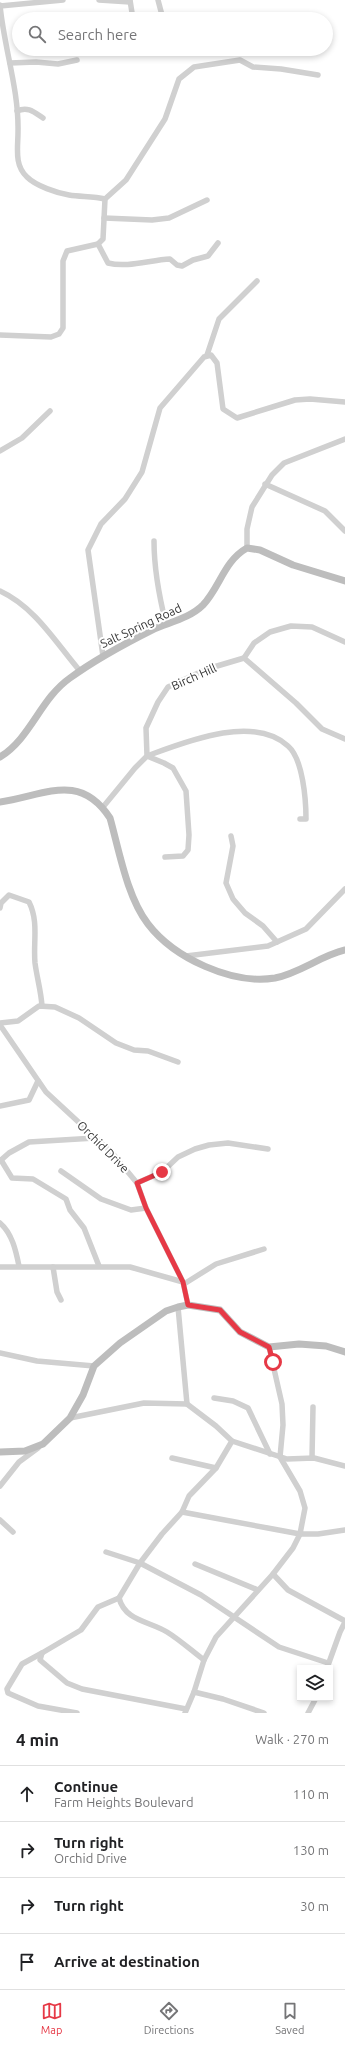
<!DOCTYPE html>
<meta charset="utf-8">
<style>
:root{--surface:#fff;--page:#f2f2f2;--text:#202124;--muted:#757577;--line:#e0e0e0;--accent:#e63946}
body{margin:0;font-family:Ubuntu,sans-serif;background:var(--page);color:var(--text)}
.controls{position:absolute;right:12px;bottom:12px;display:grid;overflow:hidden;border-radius:0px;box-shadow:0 2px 6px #0003}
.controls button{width:36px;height:36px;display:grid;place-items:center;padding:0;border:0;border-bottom:1px solid var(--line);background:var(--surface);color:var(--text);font:20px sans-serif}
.stop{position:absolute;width:12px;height:12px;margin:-9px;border:3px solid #e63946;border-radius:50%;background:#fff}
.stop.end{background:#e63946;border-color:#fff;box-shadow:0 1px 4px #0008}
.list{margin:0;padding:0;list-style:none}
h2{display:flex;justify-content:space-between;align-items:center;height:52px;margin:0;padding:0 16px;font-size:17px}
h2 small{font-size:13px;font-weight:400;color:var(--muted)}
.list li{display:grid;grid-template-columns:26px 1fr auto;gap:12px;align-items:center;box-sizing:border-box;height:56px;padding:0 16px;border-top:1px solid var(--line)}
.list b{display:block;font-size:15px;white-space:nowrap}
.list p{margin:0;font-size:13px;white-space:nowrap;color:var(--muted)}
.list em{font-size:13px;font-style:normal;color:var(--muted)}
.icon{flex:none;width:22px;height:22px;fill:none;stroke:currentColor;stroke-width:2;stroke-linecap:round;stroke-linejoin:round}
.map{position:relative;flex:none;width:345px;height:1713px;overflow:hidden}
.search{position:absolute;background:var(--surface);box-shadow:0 2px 6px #0003;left:12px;right:12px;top:12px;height:44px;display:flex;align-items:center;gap:10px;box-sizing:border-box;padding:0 14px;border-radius:22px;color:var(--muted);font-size:15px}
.sheet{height:276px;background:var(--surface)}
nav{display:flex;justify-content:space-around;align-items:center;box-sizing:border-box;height:56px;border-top:1px solid var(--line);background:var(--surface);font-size:11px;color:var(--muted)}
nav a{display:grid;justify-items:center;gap:2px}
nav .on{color:var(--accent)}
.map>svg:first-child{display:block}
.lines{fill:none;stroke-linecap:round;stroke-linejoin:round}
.street{stroke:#d0d0d0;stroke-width:5.5}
.secondary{stroke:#bdbdbd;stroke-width:7}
.route{stroke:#e63946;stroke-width:5}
.labels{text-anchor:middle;stroke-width:4;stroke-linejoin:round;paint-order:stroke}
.street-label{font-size:12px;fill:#333;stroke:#fff}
</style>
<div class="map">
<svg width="345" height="1713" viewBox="0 0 345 1713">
<rect width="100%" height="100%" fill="#fff"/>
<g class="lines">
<g class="street">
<polyline points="99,0 130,2"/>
<polyline points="130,0 133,19"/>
<polyline points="158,0 163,19"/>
<path d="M0 5C4 48 19 89 18 132 18 148 14 165 27 177 36 186 57 193 69 195 81 197 93 196 105 199"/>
<polyline points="0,6 63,0"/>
<polyline points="10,63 36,62 58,64 77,60"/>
<path d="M17 111C28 106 34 112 43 118"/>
<polyline points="104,218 152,220 169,218 207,200"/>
<path d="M98 244 108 263C127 268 150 260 170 259L177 265 182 266 193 260 208 256 218 243"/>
<polyline points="0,335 51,337 59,334 63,328 63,261 67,251 98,244 103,239 105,199 126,180 165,119 179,79 194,67 240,60 253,67 281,69 318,75"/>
<polyline points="207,355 219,319 257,281"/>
<polyline points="0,451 22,438 50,411"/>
<polyline points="265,484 325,511 345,531"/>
<path d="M154 541C154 569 159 596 166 624"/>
<polyline points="247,548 247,529 252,507 272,475 284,463 345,439"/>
<path d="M0 591C35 607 56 643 80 671"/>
<polyline points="103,656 88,550 101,524 125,499 142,472 160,408 204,357 211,355 217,363 223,409 237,418 295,400 310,399 345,402"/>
<polyline points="244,658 296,703 322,729 345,739"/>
<polyline points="103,807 135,768 147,756 146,728 158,702 168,687 207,669 244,658 254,643 270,632 291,626 312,627 345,642"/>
<polyline points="231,836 233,846 226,883 233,899 245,913 263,926 277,942"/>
<path d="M165 857 183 856 188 850 189 835 186 791 173 768 164 763 147 756C185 742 253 714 288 746 303 759 306 800 306 819H300"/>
<path d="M0 908 1 903 9 895 29 902C39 922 33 942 35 963 37 978 41 991 42 1006"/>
<polyline points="186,956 268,946 306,929 345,889"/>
<polyline points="0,1023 18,1021 39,1006 55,1007 79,1018 116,1043 134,1050 148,1051 178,1062"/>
<polyline points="0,1025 46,1092 113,1154 137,1183 146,1208 183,1282 188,1305"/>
<polyline points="0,1106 29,1100 38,1081"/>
<polyline points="1,1160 12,1178 33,1179 66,1199 70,1210 84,1228 99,1266"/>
<polyline points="0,1161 9,1153 29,1142 95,1138"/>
<polyline points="61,1171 101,1199 131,1210 146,1208"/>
<polyline points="137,1183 162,1172 178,1157 195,1149 209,1145 228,1143 268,1149"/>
<path d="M0 1223C12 1233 16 1251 19 1266"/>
<polyline points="0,1267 130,1267 183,1282"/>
<polyline points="53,1267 57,1292 61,1300"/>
<polyline points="184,1284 216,1264 264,1249"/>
<polyline points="178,1307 187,1404"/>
<polyline points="0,1353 37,1361 94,1366"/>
<polyline points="214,1398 233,1401 248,1408 270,1454"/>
<polyline points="70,1418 144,1403 187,1404 216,1426 232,1441 287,1459 314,1458 345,1466"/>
<polyline points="172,1458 216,1468"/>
<polyline points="312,1458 313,1407"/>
<polyline points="0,1486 19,1462 38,1448"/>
<polyline points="182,1512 300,1534 318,1534 345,1530"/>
<polyline points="0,1520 13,1532"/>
<polyline points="106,1552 140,1563 201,1595 279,1647 328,1663"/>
<polyline points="195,1564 258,1590"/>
<polyline points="273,1574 288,1590 345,1621"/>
<path d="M119 1598C125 1621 149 1621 167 1632 180 1640 192 1651 204 1660"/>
<polyline points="42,1653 22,1664 7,1689 8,1693 38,1706 77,1713"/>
<polyline points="327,1668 340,1632 345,1622"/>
<polyline points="194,1692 223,1699 264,1713"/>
<polyline points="186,1709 82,1689 67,1683 40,1660 42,1653 81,1630 98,1607 119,1598 140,1563 162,1534 182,1512 189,1496 216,1468 232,1441"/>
<polyline points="185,1713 194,1692 204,1660 216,1637 273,1574 293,1548 300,1534 305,1508 300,1491 280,1457 283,1425 282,1404 269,1347"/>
<polyline points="308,1713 316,1698"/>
</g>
<g class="secondary">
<path d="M0 757C31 738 40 699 70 678 96 659 124 644 154 629 170 622 190 618 203 605 220 587 224 561 247 548L260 550 293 565 345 581"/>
<path d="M0 802C44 796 79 771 110 818 119 850 127 897 148 924 174 958 232 985 275 978 300 973 320 956 345 950"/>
<polyline points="0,1452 25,1451 43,1444 70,1418 83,1395 94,1366 120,1343 166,1311 178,1307 188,1305 220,1310 240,1332 269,1347 299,1344 326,1346 345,1352"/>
</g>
</g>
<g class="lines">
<polyline class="route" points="162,1172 137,1183 146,1208 183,1282 188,1305 220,1310 240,1332 269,1347 273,1362"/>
</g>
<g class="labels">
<g class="street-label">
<text transform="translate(141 626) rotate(-25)" y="4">Salt Spring Road</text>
<text transform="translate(194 677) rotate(-24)" y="4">Birch Hill</text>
<text transform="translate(103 1147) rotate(45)" y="4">Orchid Drive</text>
</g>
</g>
</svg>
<div class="controls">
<button><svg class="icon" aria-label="layers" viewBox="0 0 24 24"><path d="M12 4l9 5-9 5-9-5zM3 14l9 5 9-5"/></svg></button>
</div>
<div class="stop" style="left:273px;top:1362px"></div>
<div class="stop end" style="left:162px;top:1172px"></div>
<div class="search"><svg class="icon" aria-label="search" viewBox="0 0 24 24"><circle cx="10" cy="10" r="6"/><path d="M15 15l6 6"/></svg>Search here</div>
</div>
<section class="sheet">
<h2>4 min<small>Walk · 270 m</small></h2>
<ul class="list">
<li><svg class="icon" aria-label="ahead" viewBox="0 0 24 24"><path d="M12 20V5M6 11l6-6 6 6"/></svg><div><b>Continue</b><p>Farm Heights Boulevard</p></div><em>110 m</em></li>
<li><svg class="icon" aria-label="right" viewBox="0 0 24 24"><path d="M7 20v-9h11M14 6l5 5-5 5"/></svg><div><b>Turn right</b><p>Orchid Drive</p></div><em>130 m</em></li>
<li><svg class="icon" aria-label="right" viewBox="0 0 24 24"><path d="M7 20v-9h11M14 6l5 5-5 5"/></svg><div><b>Turn right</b></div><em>30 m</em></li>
<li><svg class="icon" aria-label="arrive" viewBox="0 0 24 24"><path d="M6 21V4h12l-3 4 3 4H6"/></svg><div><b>Arrive at destination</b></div></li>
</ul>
</section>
<nav>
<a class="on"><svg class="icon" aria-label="map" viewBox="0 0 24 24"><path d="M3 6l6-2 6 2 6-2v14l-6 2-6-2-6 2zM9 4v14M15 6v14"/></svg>Map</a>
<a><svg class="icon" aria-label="directions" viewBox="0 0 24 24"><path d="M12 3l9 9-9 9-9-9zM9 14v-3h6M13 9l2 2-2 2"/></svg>Directions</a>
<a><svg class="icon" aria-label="saved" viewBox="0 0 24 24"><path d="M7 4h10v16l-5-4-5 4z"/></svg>Saved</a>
</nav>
